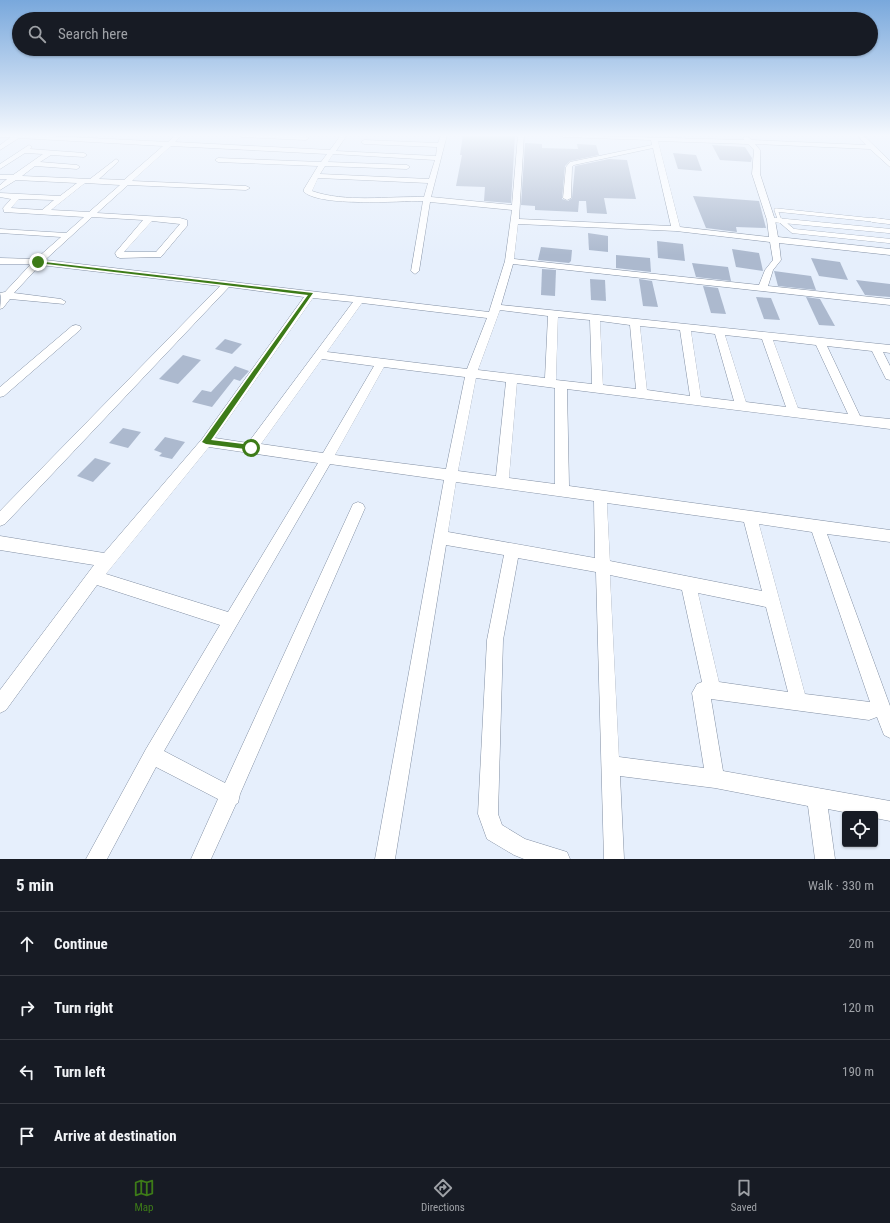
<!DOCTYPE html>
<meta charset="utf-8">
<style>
:root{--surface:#171b24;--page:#242831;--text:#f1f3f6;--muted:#9ea1a6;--line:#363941;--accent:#3d7b18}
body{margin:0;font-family:"Roboto Condensed",sans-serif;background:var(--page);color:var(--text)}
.controls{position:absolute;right:12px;bottom:12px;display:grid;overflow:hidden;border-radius:4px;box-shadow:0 1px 3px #0004}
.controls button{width:36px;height:36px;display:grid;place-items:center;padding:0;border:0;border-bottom:1px solid var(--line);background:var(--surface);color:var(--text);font:20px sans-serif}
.stop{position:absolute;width:12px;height:12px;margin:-9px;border:3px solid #3d7b18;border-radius:50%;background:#fff}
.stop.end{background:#3d7b18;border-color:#fff;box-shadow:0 1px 4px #0008}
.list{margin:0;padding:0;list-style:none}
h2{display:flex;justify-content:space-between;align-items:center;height:52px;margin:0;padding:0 16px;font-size:17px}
h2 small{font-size:13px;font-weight:400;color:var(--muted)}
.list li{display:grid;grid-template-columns:26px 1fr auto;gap:12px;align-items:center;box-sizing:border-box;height:64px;padding:0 16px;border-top:1px solid var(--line)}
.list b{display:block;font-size:15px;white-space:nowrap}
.list em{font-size:13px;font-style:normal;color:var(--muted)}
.icon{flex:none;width:22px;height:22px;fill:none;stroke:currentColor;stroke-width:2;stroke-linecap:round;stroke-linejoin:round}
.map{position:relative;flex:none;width:890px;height:859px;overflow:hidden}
.search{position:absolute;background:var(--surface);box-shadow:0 1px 3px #0004;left:12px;right:12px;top:12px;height:44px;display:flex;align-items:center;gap:10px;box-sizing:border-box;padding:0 14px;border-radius:22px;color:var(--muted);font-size:15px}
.sheet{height:308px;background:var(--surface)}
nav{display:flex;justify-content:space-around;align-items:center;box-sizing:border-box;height:56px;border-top:1px solid var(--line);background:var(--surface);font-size:11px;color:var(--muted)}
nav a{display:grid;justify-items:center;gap:2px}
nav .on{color:var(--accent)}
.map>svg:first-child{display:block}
.building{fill:#acb9ce}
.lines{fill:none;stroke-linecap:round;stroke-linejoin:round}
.service-far1-casing{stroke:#8390a4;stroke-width:4}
.service-casing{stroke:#8390a4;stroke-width:5}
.minor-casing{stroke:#8390a4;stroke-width:1}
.service-far1{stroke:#fff;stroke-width:3.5}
.service{stroke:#fff;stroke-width:4.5}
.minor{fill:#fff;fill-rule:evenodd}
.route{fill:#3d7b18}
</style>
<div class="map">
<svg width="890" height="859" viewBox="0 0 890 859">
<rect width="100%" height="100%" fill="#e6effc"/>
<g class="building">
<polygon points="463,135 515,135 511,203 484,201 485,187 456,186 462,155 460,155"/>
<polygon points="525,143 542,144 542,148 578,149 577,144 596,145 599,155 570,161 565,166 562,199 568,201 572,198 575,166 609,159 627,160 636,199 604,198 607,214 587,213 586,201 579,201 578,212 535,210 535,206 521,205"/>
<polygon points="712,145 745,147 752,158 751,162 720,160"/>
<polygon points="673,153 696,155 702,171 678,169"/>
<polygon points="693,196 759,201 766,228 736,227 737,232 706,228"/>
<polygon points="588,233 608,236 608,252 589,250"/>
<polygon points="657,241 683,244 685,261 658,258"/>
<polygon points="541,247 572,250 571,261 569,263 538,260"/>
<polygon points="732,249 759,253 763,271 736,267"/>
<polygon points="616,255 650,258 651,272 616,268"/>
<polygon points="811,258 840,262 848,280 819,276"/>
<polygon points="692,263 728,267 731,281 696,277"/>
<polygon points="542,269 556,270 555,296 541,295"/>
<polygon points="774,271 811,276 816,290 778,286"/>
<polygon points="590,279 605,280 606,301 591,300"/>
<polygon points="639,279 652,281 658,307 643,306"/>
<polygon points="856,280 890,284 890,297 865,295"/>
<polygon points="703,286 718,288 726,314 711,313"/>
<polygon points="756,297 771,298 780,320 764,319"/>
<polygon points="806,297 820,299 835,326 819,325"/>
<polygon points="225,339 242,344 232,354 215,349"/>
<polygon points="183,355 201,360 178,384 159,379"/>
<polygon points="235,366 249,371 240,381 234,379 212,407 192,402 202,390 211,392"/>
<polygon points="123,428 141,432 128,448 109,443"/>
<polygon points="165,437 185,442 172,459 159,456 162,453 154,450"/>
<polygon points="95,458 111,463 93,482 77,476"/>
</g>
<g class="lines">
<g class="service-far1-casing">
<g id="service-far1">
<polyline points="771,220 785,221"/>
<polyline points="780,221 776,210 883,221"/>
</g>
</g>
<g class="service-casing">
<g id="service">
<polyline points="774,220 890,231"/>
<polyline points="780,220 793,231 890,241"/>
<polyline points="873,220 890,222"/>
</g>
</g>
<g class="minor-casing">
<g id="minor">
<path d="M0 135H34L168 142 175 135H182L175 142 330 150 341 135H347L336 151 436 156 437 147 364 144 361 142 364 140 438 143 441 135H447L431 197 512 205 518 135H524L519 219 671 226 653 148 574 165 572 167 571 198 567 200 563 198 566 167 570 162 652 145 651 140 563 137 560 135 744 140 743 138 746 136 752 140 866 145 857 135H863L890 161V167L870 149 755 144 760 150V174L775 220 778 237 890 249V255L779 243 781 260 773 270 768 286 890 299V305L513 264 501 305 890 345V353L883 352 890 366V380L886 379 872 351 827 346 860 416 890 419V429L567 389 569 486 890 530V542L827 534 890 706V738L884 735 877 717 869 720 711 699 723 771 890 801V821L875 818V814H854L828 809 835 859H815L808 806 715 788 620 776 624 859H604L596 572 518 558 503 640 498 814 502 825 525 839 567 852 570 859H524L514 855 487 839 478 814 487 640 504 555 446 545 395 859H375L444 480 330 464 164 751 225 783 353 504 358 502 363 504 365 508 240 794 238 803 236 804 211 859H191L218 799 156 767 107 859H86L146 749 220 625 97 585 6 710 0 713V690L94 565 0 550V536L104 553 202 439 304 297 229 287 5 524 0 526V511L220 286 40 265 14 293 61 299 66 302 64 304 10 299 3 308 0 309 1 298 0 293 5 292 31 264H0V258L36 259 61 237 0 233V229L66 233 84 217 4 212 3 208 11 199 0 197V193L60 196 77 183 16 180 0 190V185L7 179H0V175H13L43 154 25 153 0 169V164L29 145 32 147 30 149 84 153 87 155 84 157 51 155 40 162 77 165 80 167 77 169 35 166 22 176 90 179 116 159 119 161 118 162 99 179 124 180 163 146 19 138 0 150V145L11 137H0ZM658 141 748 144 754 150 752 174 767 220 769 237 680 227ZM171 146 327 154 321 162 218 158 215 160 218 162 318 166 304 189V192C321 207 398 201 423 201L411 271 415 274 419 271 430 202 512 210 505 261 489 312 45 260 92 217 143 220 115 253 117 257 120 258 161 257 187 226V220L180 218 97 213 128 185 246 190 250 188 246 186 132 181ZM333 154 435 160 429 179 320 174 325 166 407 169 410 167 407 165 328 162ZM318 178 428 183 424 197C388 196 346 203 312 191ZM85 183 120 185 89 212 51 210ZM19 199 54 200 42 210 11 208ZM152 221 180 224 156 252H124ZM518 224 676 231 770 242 773 260 765 270 759 285 514 259ZM313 298 353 302 248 443 215 438ZM362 303 487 318 467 369 327 352ZM500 310 548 316 545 378 478 370ZM558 317 590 320 592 384 556 380ZM600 321 630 325 636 389 603 385ZM640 326 680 330 690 396 647 390ZM691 331 715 334 734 401 701 397ZM725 335 762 339 786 407 746 402ZM773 340 816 345 848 414 798 408ZM322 359 374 366 323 453 261 444ZM384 367 465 377 446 469 335 455ZM476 378 506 382 496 476 458 471ZM517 383 555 388V484L509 478ZM209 447 318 463 228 612 106 574ZM456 482 594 501 595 558 448 532ZM607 503 744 522 762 591 610 561ZM759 524 812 532 870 702 805 694ZM610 575 682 590 702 682 697 684 692 693 704 768 619 757ZM698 593 766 607 788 692 719 682Z"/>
<polygon points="239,135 306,136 309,138 306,140 242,137"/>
<polygon points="76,325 80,326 81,328 80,330 4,396 0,397 0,387 72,326"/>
</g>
</g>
<use href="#service-far1" class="service-far1"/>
<use href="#service" class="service"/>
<use href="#minor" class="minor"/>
</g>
<linearGradient id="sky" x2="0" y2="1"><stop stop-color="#79a8dc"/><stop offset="0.53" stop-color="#f4f8fe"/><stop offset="1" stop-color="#f4f8fe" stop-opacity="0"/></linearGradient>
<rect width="890" height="255" fill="url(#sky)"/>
<polygon class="route" points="36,261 313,293 211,440 251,445 253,446 253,450 206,444 202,442 308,295 38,263"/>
</svg>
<div class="controls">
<button><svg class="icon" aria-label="locate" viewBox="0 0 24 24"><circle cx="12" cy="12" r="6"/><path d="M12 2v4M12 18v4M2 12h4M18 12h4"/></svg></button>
</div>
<div class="stop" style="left:251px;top:448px"></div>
<div class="stop end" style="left:38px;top:262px"></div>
<div class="search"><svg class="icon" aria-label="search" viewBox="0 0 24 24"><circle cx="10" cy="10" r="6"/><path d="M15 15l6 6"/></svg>Search here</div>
</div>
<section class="sheet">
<h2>5 min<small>Walk · 330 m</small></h2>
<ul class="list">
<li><svg class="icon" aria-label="ahead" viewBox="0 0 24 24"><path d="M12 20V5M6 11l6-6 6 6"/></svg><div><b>Continue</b></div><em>20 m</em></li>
<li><svg class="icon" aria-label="right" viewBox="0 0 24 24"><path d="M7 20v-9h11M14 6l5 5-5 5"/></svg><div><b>Turn right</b></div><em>120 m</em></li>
<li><svg class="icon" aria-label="left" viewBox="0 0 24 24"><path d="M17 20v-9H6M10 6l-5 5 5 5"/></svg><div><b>Turn left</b></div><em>190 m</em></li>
<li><svg class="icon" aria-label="arrive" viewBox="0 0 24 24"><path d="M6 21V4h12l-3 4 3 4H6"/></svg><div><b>Arrive at destination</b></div></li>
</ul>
</section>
<nav>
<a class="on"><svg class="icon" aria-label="map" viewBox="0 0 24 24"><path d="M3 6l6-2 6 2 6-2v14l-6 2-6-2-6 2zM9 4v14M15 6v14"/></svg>Map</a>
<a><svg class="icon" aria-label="directions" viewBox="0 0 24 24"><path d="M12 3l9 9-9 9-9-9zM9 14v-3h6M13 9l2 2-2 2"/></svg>Directions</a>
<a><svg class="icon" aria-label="saved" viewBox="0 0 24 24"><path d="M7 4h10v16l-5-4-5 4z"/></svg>Saved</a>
</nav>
